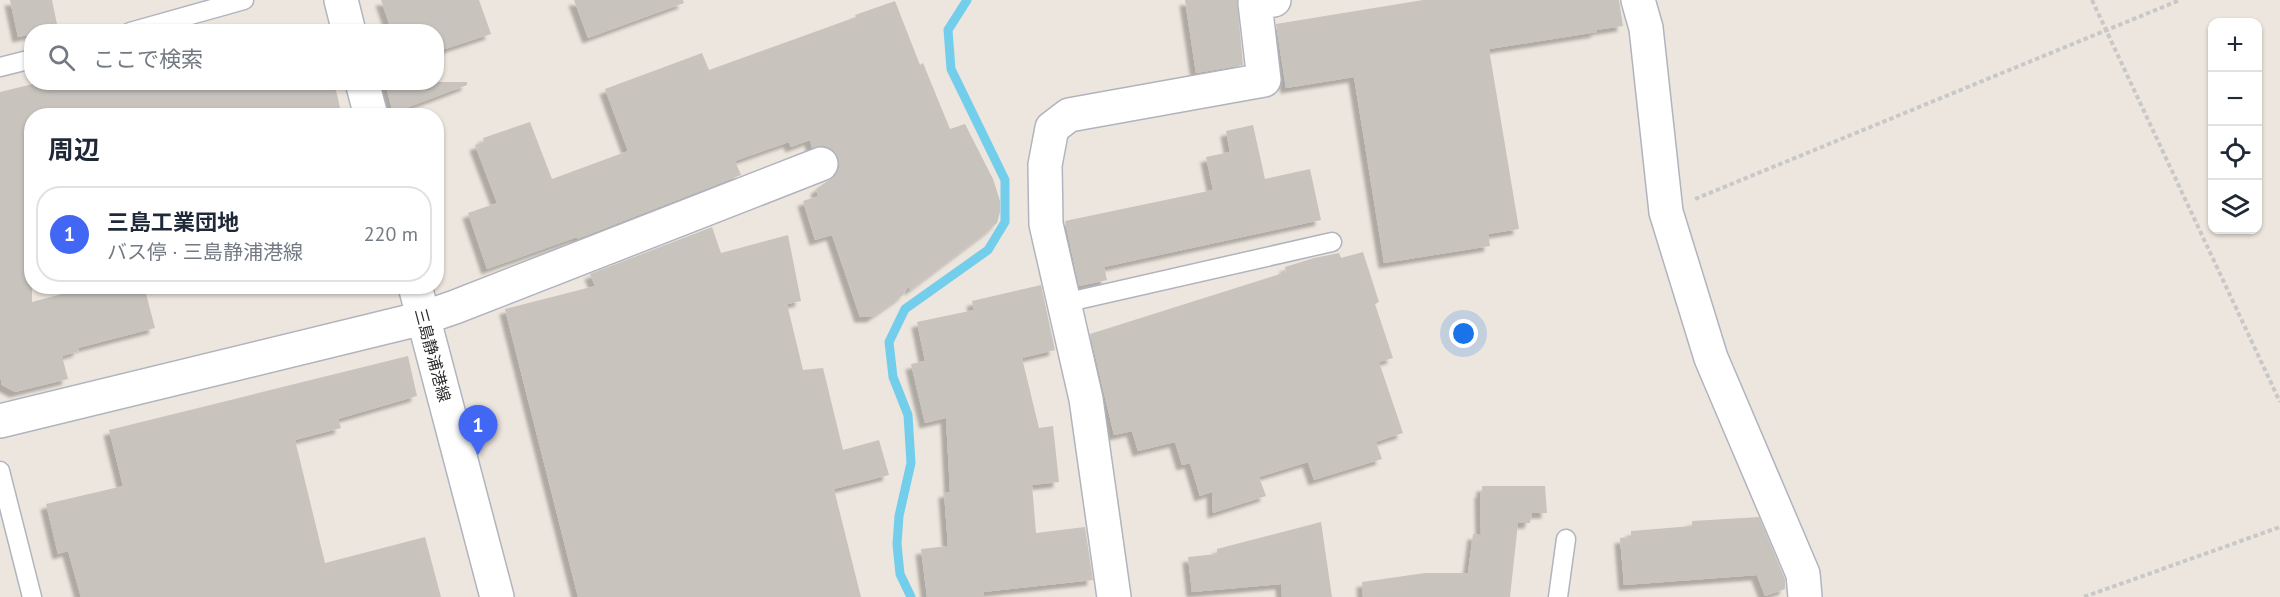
<!DOCTYPE html>
<html lang="ja">
<meta charset="utf-8">
<style>
:root{--surface:#fff;--page:#f2f2f3;--text:#1f2937;--muted:#747a83;--line:#e0e1e3;--accent:#4267f5}
body{margin:0;font-family:"PT Sans","Noto Sans JP",sans-serif;background:var(--page);color:var(--text)}
.controls{position:absolute;right:18px;top:18px;display:grid;overflow:hidden;border-radius:12px;box-shadow:0 2px 4px #0004}
.controls button{width:54px;height:54px;display:grid;place-items:center;padding:0;border:0;border-bottom:2px solid var(--line);background:var(--surface);color:var(--text);font:30px sans-serif}
.you{position:absolute;left:1464px;top:334px;width:21px;height:21px;margin:-15px;border:4px solid #fff;border-radius:50%;background:#1a73e8;box-shadow:0 0 0 9px #1a73e833}
.badge{display:grid;place-items:center;width:39px;height:39px;border-radius:50%;background:var(--accent);color:#fff;font-size:20px;font-weight:700}
.pin{position:absolute;translate:-50% -50px;filter:drop-shadow(0 2px 3px #0008)}
.pin::after{content:'';position:absolute;top:32px;width:21px;height:18px;background:inherit;clip-path:polygon(0 0,100% 0,50% 100%)}
.list{margin:0;padding:0;list-style:none}
h2{display:flex;justify-content:space-between;align-items:center;height:78px;margin:0;padding:0 24px;font-size:26px}
h2 small{font-size:20px;font-weight:400;color:var(--muted)}
.list li{display:grid;grid-template-columns:39px 1fr auto;gap:18px;align-items:center;box-sizing:border-box;height:96px;margin:0 12px 12px;padding:0 12px;border:2px solid var(--line);border-radius:24px}
.list b{display:block;font-size:22px;white-space:nowrap}
.list p{margin:0;font-size:20px;white-space:nowrap;color:var(--muted)}
.list em{font-size:20px;font-style:normal;color:var(--muted)}
.icon{flex:none;width:33px;height:33px;fill:none;stroke:currentColor;stroke-width:2;stroke-linecap:round;stroke-linejoin:round}
.map{position:relative;flex:none;width:2280px;height:597px;overflow:hidden}
.search{position:absolute;background:var(--surface);box-shadow:0 2px 4px #0004;left:24px;top:24px;width:420px;height:66px;display:flex;align-items:center;gap:15px;box-sizing:border-box;padding:0 21px;border-radius:24px;color:var(--muted);font-size:22px}
.panel{position:absolute;background:var(--surface);box-shadow:0 2px 4px #0004;left:24px;top:108px;width:420px;height:186px;border-radius:24px}
.map>svg:first-child{display:block}
.lines{fill:none;stroke-linecap:round;stroke-linejoin:round}
.stream{stroke:#73ceec;stroke-width:9}
.building{fill:#c8c3bd;filter:url(#shadow)}
.service-casing{stroke:#b1b4be;stroke-width:21}
.minor-casing{stroke:#b1b4be;stroke-width:36}
.secondary-casing{stroke:#b1b4be;stroke-width:36}
.path{stroke:#c8c8c8;stroke-width:4;stroke-dasharray:4.5 3;stroke-linecap:butt}
.service{stroke:#fff;stroke-width:18}
.minor{stroke:#fff;stroke-width:33}
.secondary{stroke:#fff;stroke-width:33}
.labels{text-anchor:middle;stroke-width:4.5;stroke-linejoin:round;paint-order:stroke}
.street-label{font-size:16px;fill:#2b2b2b;stroke:#fff}
</style>
<div class="map">
<svg width="2280" height="597" viewBox="0 0 2280 597">
<defs>
<filter id="shadow"><feDropShadow dx="-5.5" dy="5.5" stdDeviation="1.5" flood-color="#0004"/></filter>
</defs>
<rect width="100%" height="100%" fill="#ede6de"/>
<g class="lines">
<polyline class="stream" points="911,597 900,574 897,544 899,516 911,463 908,415 893,377 889,342 905,309 988,250 1005,222 1005,180 951,69 948,30 967,0"/>
</g>
<g class="building">
<polygon points="10,0 52,0 58,29 32,32 32,34 18,37"/>
<polygon points="381,0 479,0 491,34 436,52 436,32 392,32"/>
<polygon points="574,0 683,0 684,3 588,38"/>
<polygon points="1185,0 1237,0 1243,65 1196,73"/>
<polygon points="1423,0 1619,0 1623,26 1596,30 1597,32 1489,49 1519,229 1488,234 1490,246 1384,263 1354,77 1286,88 1276,24"/>
<polygon points="895,1 920,65 923,63 950,129 965,124 993,179 1000,201 1000,212 997,223 989,230 910,290 909,286 903,295 872,317 860,317 832,235 815,240 803,201 818,196 816,189 835,176 840,166 838,157 833,150 823,145 812,148 810,140 791,147 789,142 735,161 741,175 577,239 577,237 487,269 468,213 497,203 475,145 484,142 483,138 530,122 552,179 628,151 605,89 702,53 709,70 856,17 855,15"/>
<polygon points="41,82 334,82 342,116 32,116 32,302 92,286 144,286 155,328 78,348 79,351 62,356 68,379 15,392 2,385 0,375 0,92"/>
<polygon points="385,82 467,82 467,85 393,113"/>
<polygon points="1253,125 1265,179 1310,169 1321,220 1104,267 1107,280 1079,286 1065,221 1213,190 1206,157 1230,152 1226,131"/>
<polygon points="712,227 721,253 788,235 801,301 787,304 803,370 823,368 843,450 879,440 889,475 834,489 861,597 578,597 505,309 595,286 590,274"/>
<polygon points="1363,252 1379,302 1375,304 1393,358 1379,362 1403,433 1376,442 1382,459 1314,480 1308,462 1259,477 1266,496 1213,513 1212,492 1200,496 1190,463 1182,465 1175,442 1138,451 1132,431 1114,435 1090,334 1286,272 1285,267 1314,258 1339,253 1341,258"/>
<polygon points="1041,285 1055,350 1022,358 1039,428 1053,426 1059,482 1032,485 1036,533 1085,527 1093,580 983,592 984,597 927,597 921,549 948,546 944,492 950,492 946,418 925,423 911,364 925,361 917,322 974,310 972,301"/>
<polygon points="408,356 417,396 338,419 341,428 295,440 325,563 425,537 441,597 81,597 68,551 58,554 46,504 123,486 109,430"/>
<polygon points="1482,486 1545,486 1547,513 1532,513 1530,523 1518,523 1510,597 1363,597 1362,582 1425,573 1468,573 1473,534 1481,535 1480,492 1482,492"/>
<polygon points="1759,517 1785,579 1785,589 1765,596 1757,575 1624,585 1620,538 1631,537 1631,531 1692,526 1692,521"/>
<polygon points="1321,522 1332,597 1282,597 1281,584 1192,592 1188,557 1217,554 1217,549"/>
</g>
<g class="lines">
<g class="service-casing">
<g id="service">
<polyline points="130,32 244,0"/>
<polyline points="0,67 32,59"/>
<polyline points="1064,303 1332,242"/>
<polyline points="0,471 32,597"/>
<polyline points="1558,597 1566,539"/>
</g>
</g>
<g class="minor-casing">
<g id="minor">
<polyline points="1638,0 1646,28 1666,212 1711,358 1803,574 1805,597"/>
<polyline points="0,421 423,318 455,307 821,164"/>
<polyline points="1114,597 1086,399 1046,224 1045,165 1052,128 1069,115 1264,80 1255,3 1274,0"/>
</g>
</g>
<g class="secondary-casing">
<g id="secondary">
<polyline points="341,0 349,32"/>
<polyline points="362,82 371,116"/>
<polyline points="415,286 497,597"/>
</g>
</g>
<g class="path">
<polyline points="2092,0 2280,402"/>
<polyline points="1695,199 2180,0"/>
<polyline points="2084,597 2280,527"/>
</g>
<use href="#service" class="service"/>
<use href="#minor" class="minor"/>
<use href="#secondary" class="secondary"/>
</g>
<g class="labels">
<g class="street-label">
<text transform="translate(433 355) rotate(75)" y="6">三島静浦港線</text>
</g>
</g>
</svg>
<div class="controls">
<button>+</button>
<button>−</button>
<button><svg class="icon" aria-label="locate" viewBox="0 0 24 24"><circle cx="12" cy="12" r="6"/><path d="M12 2v4M12 18v4M2 12h4M18 12h4"/></svg></button>
<button><svg class="icon" aria-label="layers" viewBox="0 0 24 24"><path d="M12 4l9 5-9 5-9-5zM3 14l9 5 9-5"/></svg></button>
</div>
<div class="you"></div>
<div class="pin badge" style="left:478px;top:455px">1</div>
<div class="search"><svg class="icon" aria-label="search" viewBox="0 0 24 24"><circle cx="10" cy="10" r="6"/><path d="M15 15l6 6"/></svg>ここで検索</div>
<section class="panel">
<h2>周辺<small></small></h2>
<ul class="list">
<li><span class="badge">1</span><div><b>三島工業団地</b><p>バス停 · 三島静浦港線</p></div><em>220 m</em></li>
</ul>
</section>
</div>
